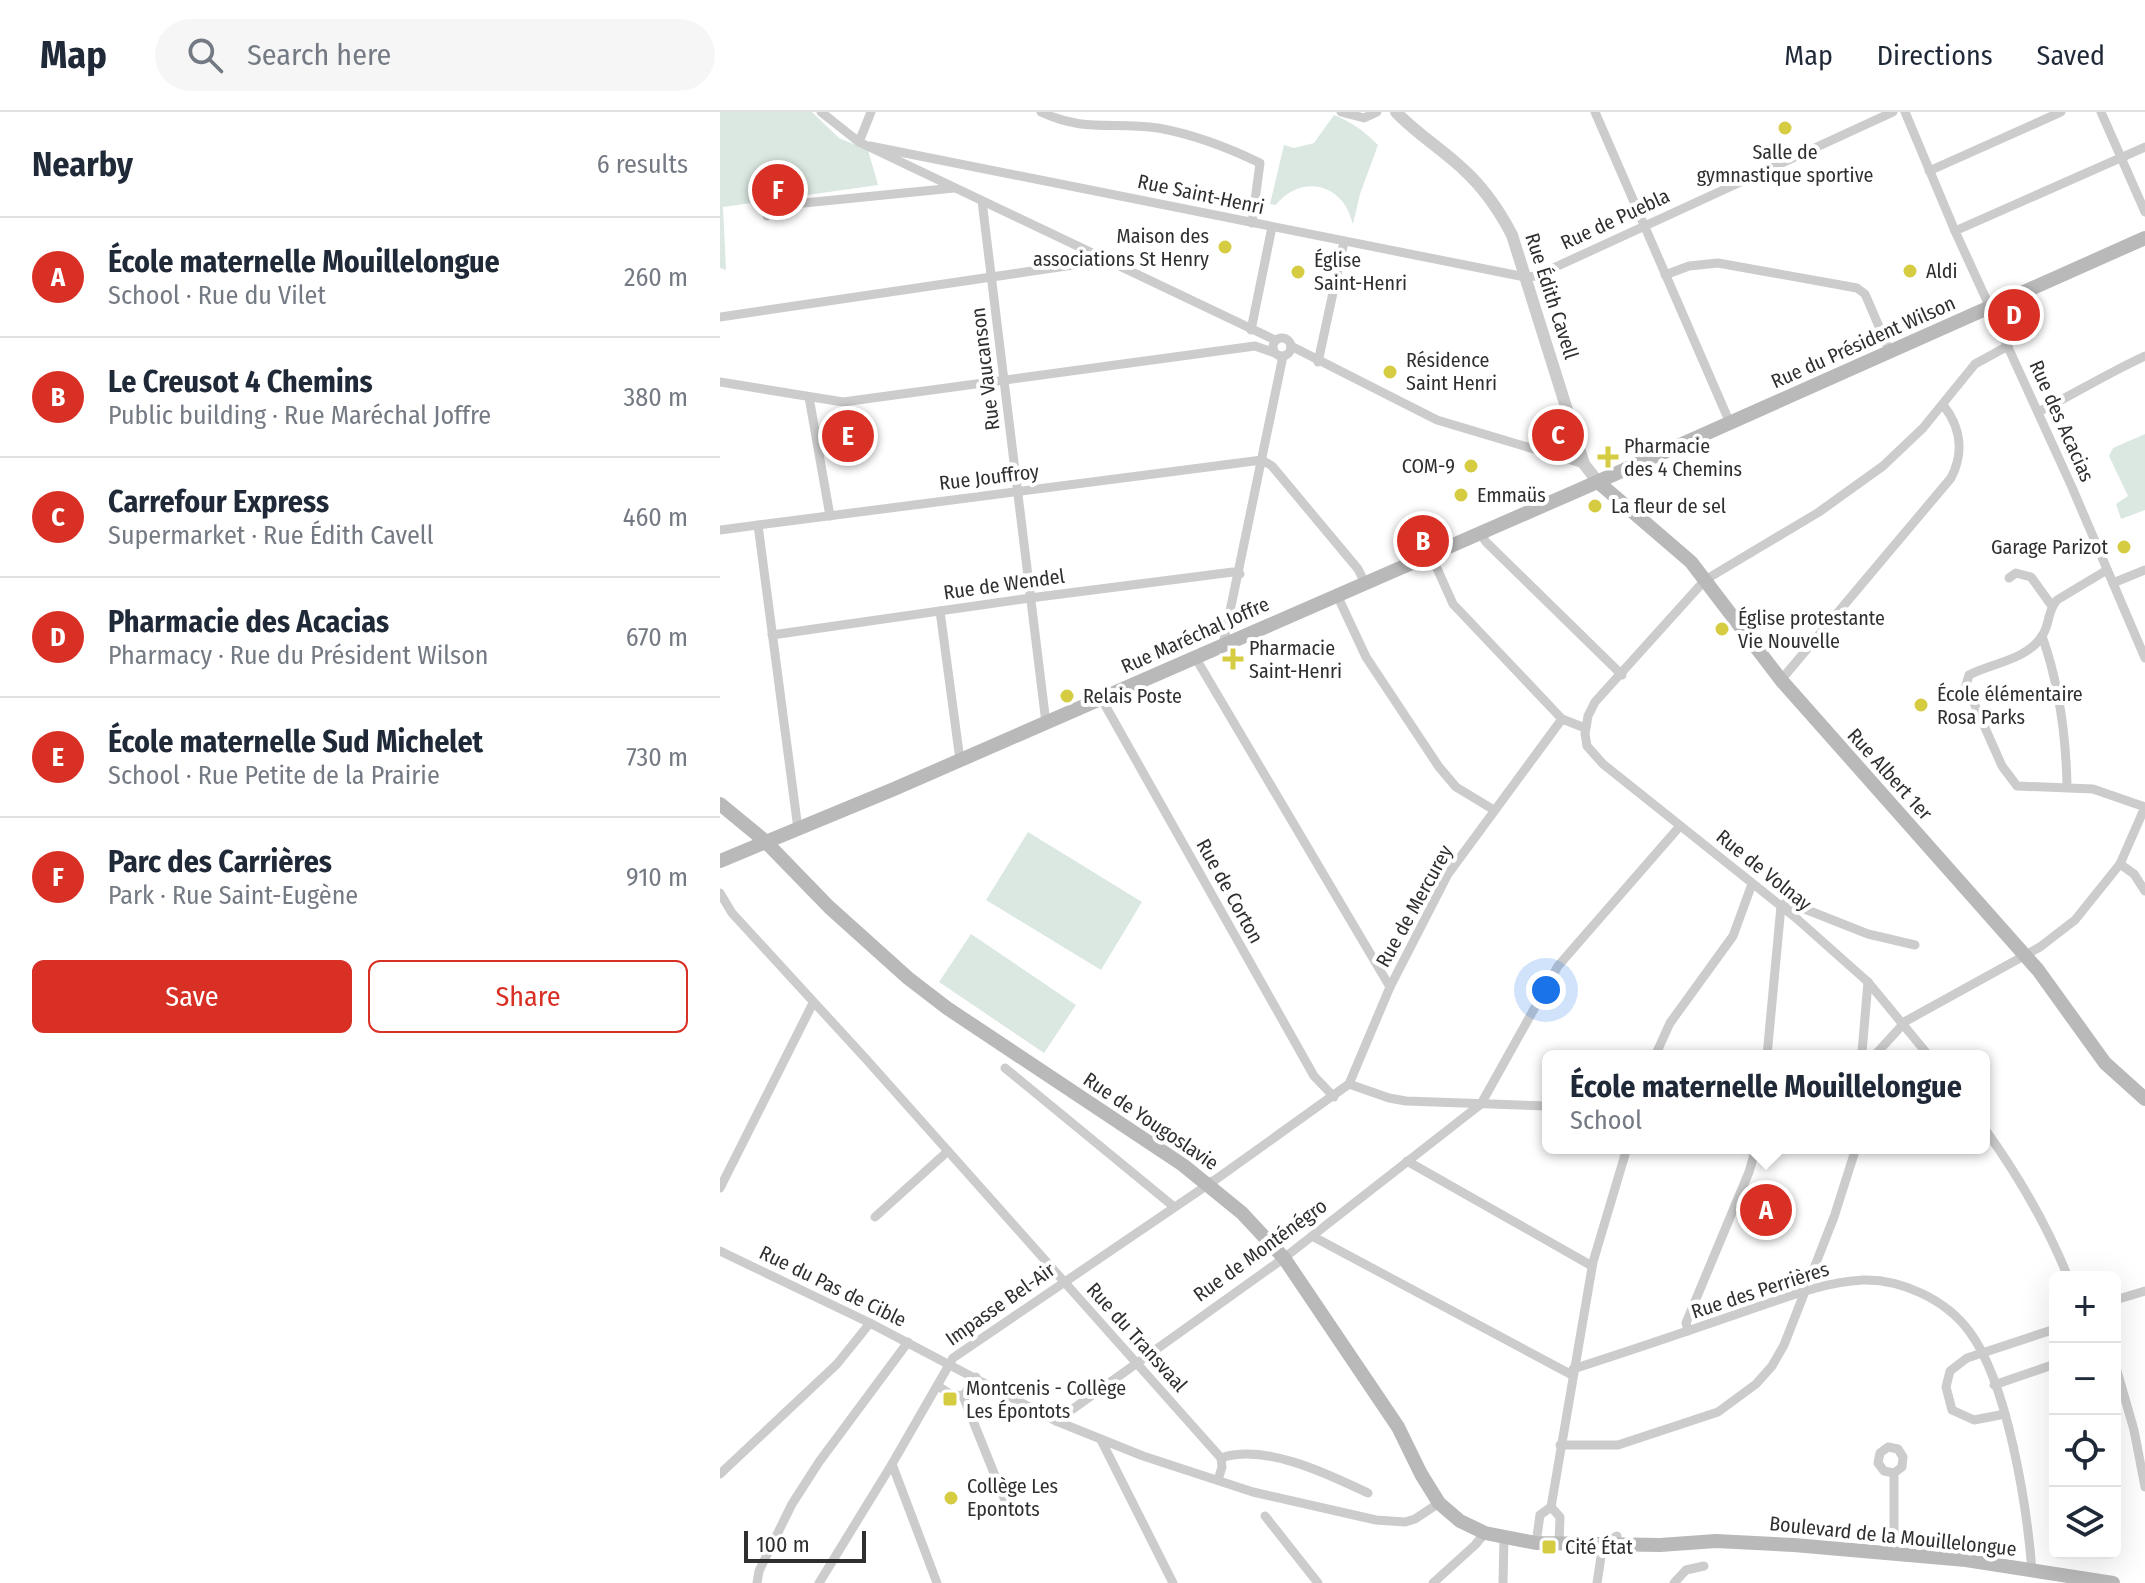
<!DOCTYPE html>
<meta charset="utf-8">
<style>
:root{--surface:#fff;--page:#f6f6f7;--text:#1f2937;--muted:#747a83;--line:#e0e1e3;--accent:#d93025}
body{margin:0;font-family:"Fira Sans Condensed",sans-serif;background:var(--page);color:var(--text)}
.controls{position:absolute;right:24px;bottom:24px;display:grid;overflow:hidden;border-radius:12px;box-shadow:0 8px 32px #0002}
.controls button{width:72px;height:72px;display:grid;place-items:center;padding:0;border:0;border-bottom:2px solid var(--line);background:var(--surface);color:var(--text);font:40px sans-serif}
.scale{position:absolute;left:24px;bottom:20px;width:122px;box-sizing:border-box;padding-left:8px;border:4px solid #2f2f2f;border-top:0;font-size:22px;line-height:28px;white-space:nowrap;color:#2f2f2f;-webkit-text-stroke:6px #fff;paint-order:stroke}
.you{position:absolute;left:826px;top:878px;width:28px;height:28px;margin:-20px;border:6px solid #fff;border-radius:50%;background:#1a73e8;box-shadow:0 0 0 12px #1a73e833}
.badge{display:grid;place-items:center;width:52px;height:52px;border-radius:50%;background:var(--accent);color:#fff;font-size:26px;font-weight:700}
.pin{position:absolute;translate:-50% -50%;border:4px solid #fff;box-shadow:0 2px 8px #0006}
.popup{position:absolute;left:822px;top:938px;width:448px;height:104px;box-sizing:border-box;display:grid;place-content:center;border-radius:12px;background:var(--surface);filter:drop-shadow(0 2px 6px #0005);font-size:26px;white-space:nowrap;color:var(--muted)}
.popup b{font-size:30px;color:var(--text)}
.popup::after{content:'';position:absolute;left:50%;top:100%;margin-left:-16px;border:16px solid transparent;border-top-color:var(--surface)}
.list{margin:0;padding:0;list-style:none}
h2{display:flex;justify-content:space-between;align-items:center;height:104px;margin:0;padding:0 32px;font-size:34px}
h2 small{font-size:26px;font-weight:400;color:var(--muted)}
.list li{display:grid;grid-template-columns:52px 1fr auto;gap:24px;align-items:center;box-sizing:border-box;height:120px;padding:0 32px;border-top:2px solid var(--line)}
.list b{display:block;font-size:30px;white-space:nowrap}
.list p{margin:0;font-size:26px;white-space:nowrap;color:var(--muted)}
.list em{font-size:26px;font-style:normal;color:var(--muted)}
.actions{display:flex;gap:16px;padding:24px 32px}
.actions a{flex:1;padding:18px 0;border:2px solid var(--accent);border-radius:12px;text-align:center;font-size:28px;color:var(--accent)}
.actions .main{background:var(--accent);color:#fff}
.icon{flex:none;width:44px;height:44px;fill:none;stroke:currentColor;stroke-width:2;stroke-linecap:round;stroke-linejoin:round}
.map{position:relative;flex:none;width:1425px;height:1471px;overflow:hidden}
header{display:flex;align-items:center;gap:48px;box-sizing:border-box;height:112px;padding:0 40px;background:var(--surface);border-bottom:2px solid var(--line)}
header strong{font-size:38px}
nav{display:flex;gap:44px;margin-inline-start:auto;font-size:28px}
.search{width:560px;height:72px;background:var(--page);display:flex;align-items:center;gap:20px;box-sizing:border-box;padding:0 28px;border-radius:44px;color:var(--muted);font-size:30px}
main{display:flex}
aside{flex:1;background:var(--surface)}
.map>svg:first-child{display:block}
.green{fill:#dbe8e1}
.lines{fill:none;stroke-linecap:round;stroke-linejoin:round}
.minor{stroke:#ccc;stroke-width:9}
.tertiary{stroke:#ccc;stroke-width:12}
.secondary{stroke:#b9b9b9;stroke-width:14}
.poi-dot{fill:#d5cc41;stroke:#fff;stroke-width:3}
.labels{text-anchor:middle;stroke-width:8;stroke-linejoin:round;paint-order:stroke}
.poi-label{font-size:20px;fill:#2f2f2f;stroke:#fff;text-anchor:start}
.street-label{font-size:20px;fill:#2f2f2f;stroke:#fff}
</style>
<header>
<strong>Map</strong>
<div class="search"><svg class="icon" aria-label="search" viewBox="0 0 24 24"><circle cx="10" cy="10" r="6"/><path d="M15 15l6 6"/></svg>Search here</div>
<nav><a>Map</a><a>Directions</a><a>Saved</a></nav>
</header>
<main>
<aside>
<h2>Nearby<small>6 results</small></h2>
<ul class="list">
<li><span class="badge">A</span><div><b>École maternelle Mouillelongue</b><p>School · Rue du Vilet</p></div><em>260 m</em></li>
<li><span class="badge">B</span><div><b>Le Creusot 4 Chemins</b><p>Public building · Rue Maréchal Joffre</p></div><em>380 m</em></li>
<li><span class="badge">C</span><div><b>Carrefour Express</b><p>Supermarket · Rue Édith Cavell</p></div><em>460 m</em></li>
<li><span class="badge">D</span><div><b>Pharmacie des Acacias</b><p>Pharmacy · Rue du Président Wilson</p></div><em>670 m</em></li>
<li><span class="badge">E</span><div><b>École maternelle Sud Michelet</b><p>School · Rue Petite de la Prairie</p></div><em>730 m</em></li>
<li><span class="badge">F</span><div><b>Parc des Carrières</b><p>Park · Rue Saint-Eugène</p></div><em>910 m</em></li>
</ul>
<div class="actions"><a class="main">Save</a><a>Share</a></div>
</aside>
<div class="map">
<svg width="1425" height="1471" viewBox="0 0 1425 1471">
<rect width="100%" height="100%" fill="#fff"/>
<g class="green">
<polygon points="0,0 92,0 119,26 148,38 158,73 3,95 6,158 0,156"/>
<path d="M614 3C632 10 644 19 658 33L640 82 633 112C630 104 628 96 622 89 602 66 572 72 556 93L550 92 564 33 574 36 594 31Z"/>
<polygon points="1425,322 1425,398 1401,407 1396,392 1408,384 1389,344 1393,336"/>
<polygon points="308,720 422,790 381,858 266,788"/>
<polygon points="251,822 356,893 324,941 219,870"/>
</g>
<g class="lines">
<g class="minor">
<polyline points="101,0 139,30 555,228"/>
<path d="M321 0C365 21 394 9 438 16 472 22 509 36 540 51L532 111"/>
<polyline points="621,0 644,6 657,0"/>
<polyline points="875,0 1010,311"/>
<polyline points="1185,0 1235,119 1351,373 1425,546"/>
<polyline points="1381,0 1425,100"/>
<polyline points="139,30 151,0"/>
<polyline points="150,34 805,165 816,164 1173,0"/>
<polyline points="1209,59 1341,0"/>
<polyline points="262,89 326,611"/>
<polyline points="47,104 54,94 234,76"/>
<polyline points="1235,119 1425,35"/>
<polyline points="945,163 969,154 998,151 1137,176 1145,182 1170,240"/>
<polyline points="0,205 387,148"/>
<polyline points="531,218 552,115"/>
<circle cx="562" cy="235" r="9"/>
<polyline points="571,234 717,308 864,352"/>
<polyline points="598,250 624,130"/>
<polyline points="0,270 123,290 535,234 555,241"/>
<polyline points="89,285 110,404"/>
<path d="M1318 300C1354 282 1388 261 1425 244"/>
<polyline points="38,413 78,717"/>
<polyline points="0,418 542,348 552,354 638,457 645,471"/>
<polyline points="760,421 766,430 902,563"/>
<polyline points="711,443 733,492 842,607 865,616"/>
<path d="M1387 458 1337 488C1327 499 1330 513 1322 524 1307 548 1272 551 1249 563L1246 573 1282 654 1297 674 1373 677 1425 695"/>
<polyline points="1289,466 1296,461 1311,465 1332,494"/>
<polyline points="1393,471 1425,458"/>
<polyline points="617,483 646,545 719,655 736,675 774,698"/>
<polyline points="220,499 240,648"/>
<polyline points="52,523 310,486 513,460 520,462"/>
<path d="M1322 524C1339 572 1346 623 1347 674"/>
<polyline points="506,532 504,528 563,244"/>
<polyline points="475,545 670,875"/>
<path d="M1061 568 1231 366C1244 341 1241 316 1224 294"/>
<polyline points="381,586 594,964 614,985"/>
<polyline points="1400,752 1414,762 1425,779"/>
<polyline points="0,781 12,801 146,947 501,1346 502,1355 498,1368"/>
<polyline points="1061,794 1067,790 1148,822 1195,833"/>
<polyline points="935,944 950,911 1013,824 1032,772"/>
<polyline points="1047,944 1061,794"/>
<polyline points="1146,944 1142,940 1148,870"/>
<polyline points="1154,944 1186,909 1320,835 1355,808 1400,752 1425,695"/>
<polyline points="1209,944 1148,870 1076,806 883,652 867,634 865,622 868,604 875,590 985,468 1099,400 1163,354 1203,316 1255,252 1288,234"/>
<polyline points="285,956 453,1094"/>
<polyline points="629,972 669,986 686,989 828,994"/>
<path d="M1264 1016C1298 1063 1326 1111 1348 1165"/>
<polyline points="687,1049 872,1154"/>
<polyline points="0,1076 93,891"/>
<polyline points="155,1105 228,1039"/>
<polyline points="592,1124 852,1263"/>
<polyline points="0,1139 150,1211 336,1309 423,1344 533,1380 656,1408 685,1410 695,1407 719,1391"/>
<polyline points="1395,1188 1425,1179"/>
<polyline points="968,1219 966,1211 1029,1060 1036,1036"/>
<polyline points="1395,1252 1414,1318 1425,1375"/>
<path d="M853 1257C909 1239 965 1220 1020 1201 1060 1188 1101 1170 1143 1168 1182 1167 1226 1188 1249 1219 1288 1271 1307 1395 1312 1459"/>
<polyline points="1274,1273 1335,1252"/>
<polyline points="218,1274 230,1282 243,1284"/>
<polyline points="243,1284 284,1386"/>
<polyline points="243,1284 256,1265"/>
<polyline points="1285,1302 1254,1308 1232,1298 1226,1275 1230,1259 1247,1246 1335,1217"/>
<polyline points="336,1309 564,1146 761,992 838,854 960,714"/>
<polyline points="381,1328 453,1471"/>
<polyline points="840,1333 898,1333 998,1300 1036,1272 1052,1254 1064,1233 1114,1105 1136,1036"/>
<path d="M501 1346C545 1331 608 1362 648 1381"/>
<polyline points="172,1352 217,1471"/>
<polyline points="1174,1361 1164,1359 1158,1351 1160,1341 1168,1335 1178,1337 1183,1345 1182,1355 1174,1361 1174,1441"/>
<polyline points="0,1362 117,1252 150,1211"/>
<polyline points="831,1395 840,1405 839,1431"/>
<polyline points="545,1404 598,1471"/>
<polyline points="816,1431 820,1403 831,1395 873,1150 907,1036"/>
<polyline points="37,1471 39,1459 72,1392 99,1350 188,1230"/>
<polyline points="99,1471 172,1352 233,1246 483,1076 487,1071 495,1068 629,972 670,875 728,762 842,607"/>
<polyline points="713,1471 755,1433 765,1421"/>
<polyline points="783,1471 784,1425"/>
<polyline points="877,1471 883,1432 897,1424"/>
<polyline points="954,1471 966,1458 984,1454"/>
</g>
<path class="tertiary" d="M676 0C697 22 722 37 743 57 764 76 779 98 792 123L864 352 878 370"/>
<g class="secondary">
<polyline points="878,370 971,450 1061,568 1318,858 1385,951 1425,987"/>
<polyline points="0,692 45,729 109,795 188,866 227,896 463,1053 522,1101 564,1146 678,1315 701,1362 719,1391 740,1409 765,1421 816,1431 940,1433 996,1429 1074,1433 1246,1448 1393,1471"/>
<polyline points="0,749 174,677 859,378 1425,126"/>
</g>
</g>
<g class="poi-dot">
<circle cx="1065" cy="16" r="8"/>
<circle cx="505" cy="135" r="8"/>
<circle cx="1190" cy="159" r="8"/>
<circle cx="578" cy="160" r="8"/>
<circle cx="670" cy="260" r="8"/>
<path d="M884 333h8v8h8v8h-8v8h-8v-8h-8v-8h8z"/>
<circle cx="751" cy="354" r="8"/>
<circle cx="741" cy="383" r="8"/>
<circle cx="875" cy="394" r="8"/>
<circle cx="1404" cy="435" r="8"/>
<circle cx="1002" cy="517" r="8"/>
<path d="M509 535h8v8h8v8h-8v8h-8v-8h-8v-8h8z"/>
<circle cx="347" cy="584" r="8"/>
<circle cx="1201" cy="593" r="8"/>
<rect x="222" y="1279" width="16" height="16" rx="4"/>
<circle cx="231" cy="1386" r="8"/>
<rect x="821" y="1427" width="16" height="16" rx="4"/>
</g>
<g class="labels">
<g class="poi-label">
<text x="1065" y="47" text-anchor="middle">Salle de<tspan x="1065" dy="23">gymnastique sportive</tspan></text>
<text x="489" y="131" text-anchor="end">Maison des<tspan x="489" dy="23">associations St Henry</tspan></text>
<text x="594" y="155">Église<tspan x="594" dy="23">Saint-Henri</tspan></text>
<text x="1206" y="166">Aldi</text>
<text x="686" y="255">Résidence<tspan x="686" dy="23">Saint Henri</tspan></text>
<text x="904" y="341">Pharmacie<tspan x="904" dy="23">des 4 Chemins</tspan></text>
<text x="735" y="361" text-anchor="end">COM-9</text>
<text x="757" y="390">Emmaüs</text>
<text x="891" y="401">La fleur de sel</text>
<text x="1388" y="442" text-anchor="end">Garage Parizot</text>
<text x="1018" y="513">Église protestante<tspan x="1018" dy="23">Vie Nouvelle</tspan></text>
<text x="529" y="543">Pharmacie<tspan x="529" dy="23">Saint-Henri</tspan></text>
<text x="1217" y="589">École élémentaire<tspan x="1217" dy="23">Rosa Parks</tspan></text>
<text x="363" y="591">Relais Poste</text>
<text x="246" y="1283">Montcenis - Collège<tspan x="246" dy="23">Les Épontots</tspan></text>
<text x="247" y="1381">Collège Les<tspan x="247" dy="23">Epontots</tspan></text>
<text x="845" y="1442">Cité État</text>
</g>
<g class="street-label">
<text transform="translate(481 82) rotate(12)" y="7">Rue Saint-Henri</text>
<text transform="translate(895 107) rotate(-25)" y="7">Rue de Puebla</text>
<text transform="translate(832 184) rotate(72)" y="7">Rue Édith Cavell</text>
<text transform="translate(1143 230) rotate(-24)" y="7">Rue du Président Wilson</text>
<text transform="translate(265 257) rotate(-97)" y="7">Rue Vaucanson</text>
<text transform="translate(1342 309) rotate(66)" y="7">Rue des Acacias</text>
<text transform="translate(269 365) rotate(-7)" y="7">Rue Jouffroy</text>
<text transform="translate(284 472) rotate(-8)" y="7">Rue de Wendel</text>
<text transform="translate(475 523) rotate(-24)" y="7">Rue Maréchal Joffre</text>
<text transform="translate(1170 662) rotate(48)" y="7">Rue Albert 1er</text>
<text transform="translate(1044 758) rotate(39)" y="7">Rue de Volnay</text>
<text transform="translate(510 779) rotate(61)" y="7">Rue de Corton</text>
<text transform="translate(694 794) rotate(-61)" y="7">Rue de Mercurey</text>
<text transform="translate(431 1009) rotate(34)" y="7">Rue de Yougoslavie</text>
<text transform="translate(540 1138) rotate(-36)" y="7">Rue de Monténégro</text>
<text transform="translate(113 1174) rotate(26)" y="7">Rue du Pas de Cible</text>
<text transform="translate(1040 1178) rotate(-18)" y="7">Rue des Perrières</text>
<text transform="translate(280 1192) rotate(-35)" y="7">Impasse Bel-Air</text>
<text transform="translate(417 1225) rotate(48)" y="7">Rue du Transvaal</text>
<text transform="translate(1173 1424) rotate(6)" y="7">Boulevard de la Mouillelongue</text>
</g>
</g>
</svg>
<div class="controls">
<button>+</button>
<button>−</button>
<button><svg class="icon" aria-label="locate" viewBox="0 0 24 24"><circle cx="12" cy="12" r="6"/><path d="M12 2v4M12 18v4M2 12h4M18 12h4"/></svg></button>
<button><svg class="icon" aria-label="layers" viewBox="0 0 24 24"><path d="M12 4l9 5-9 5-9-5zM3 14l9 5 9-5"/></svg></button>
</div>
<div class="scale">100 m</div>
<div class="you"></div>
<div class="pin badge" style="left:1046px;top:1098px">A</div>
<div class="popup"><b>École maternelle Mouillelongue</b>School</div>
<div class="pin badge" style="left:703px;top:429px">B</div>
<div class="pin badge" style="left:838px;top:323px">C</div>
<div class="pin badge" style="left:1294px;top:203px">D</div>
<div class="pin badge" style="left:128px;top:324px">E</div>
<div class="pin badge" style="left:58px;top:78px">F</div>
</div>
</main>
